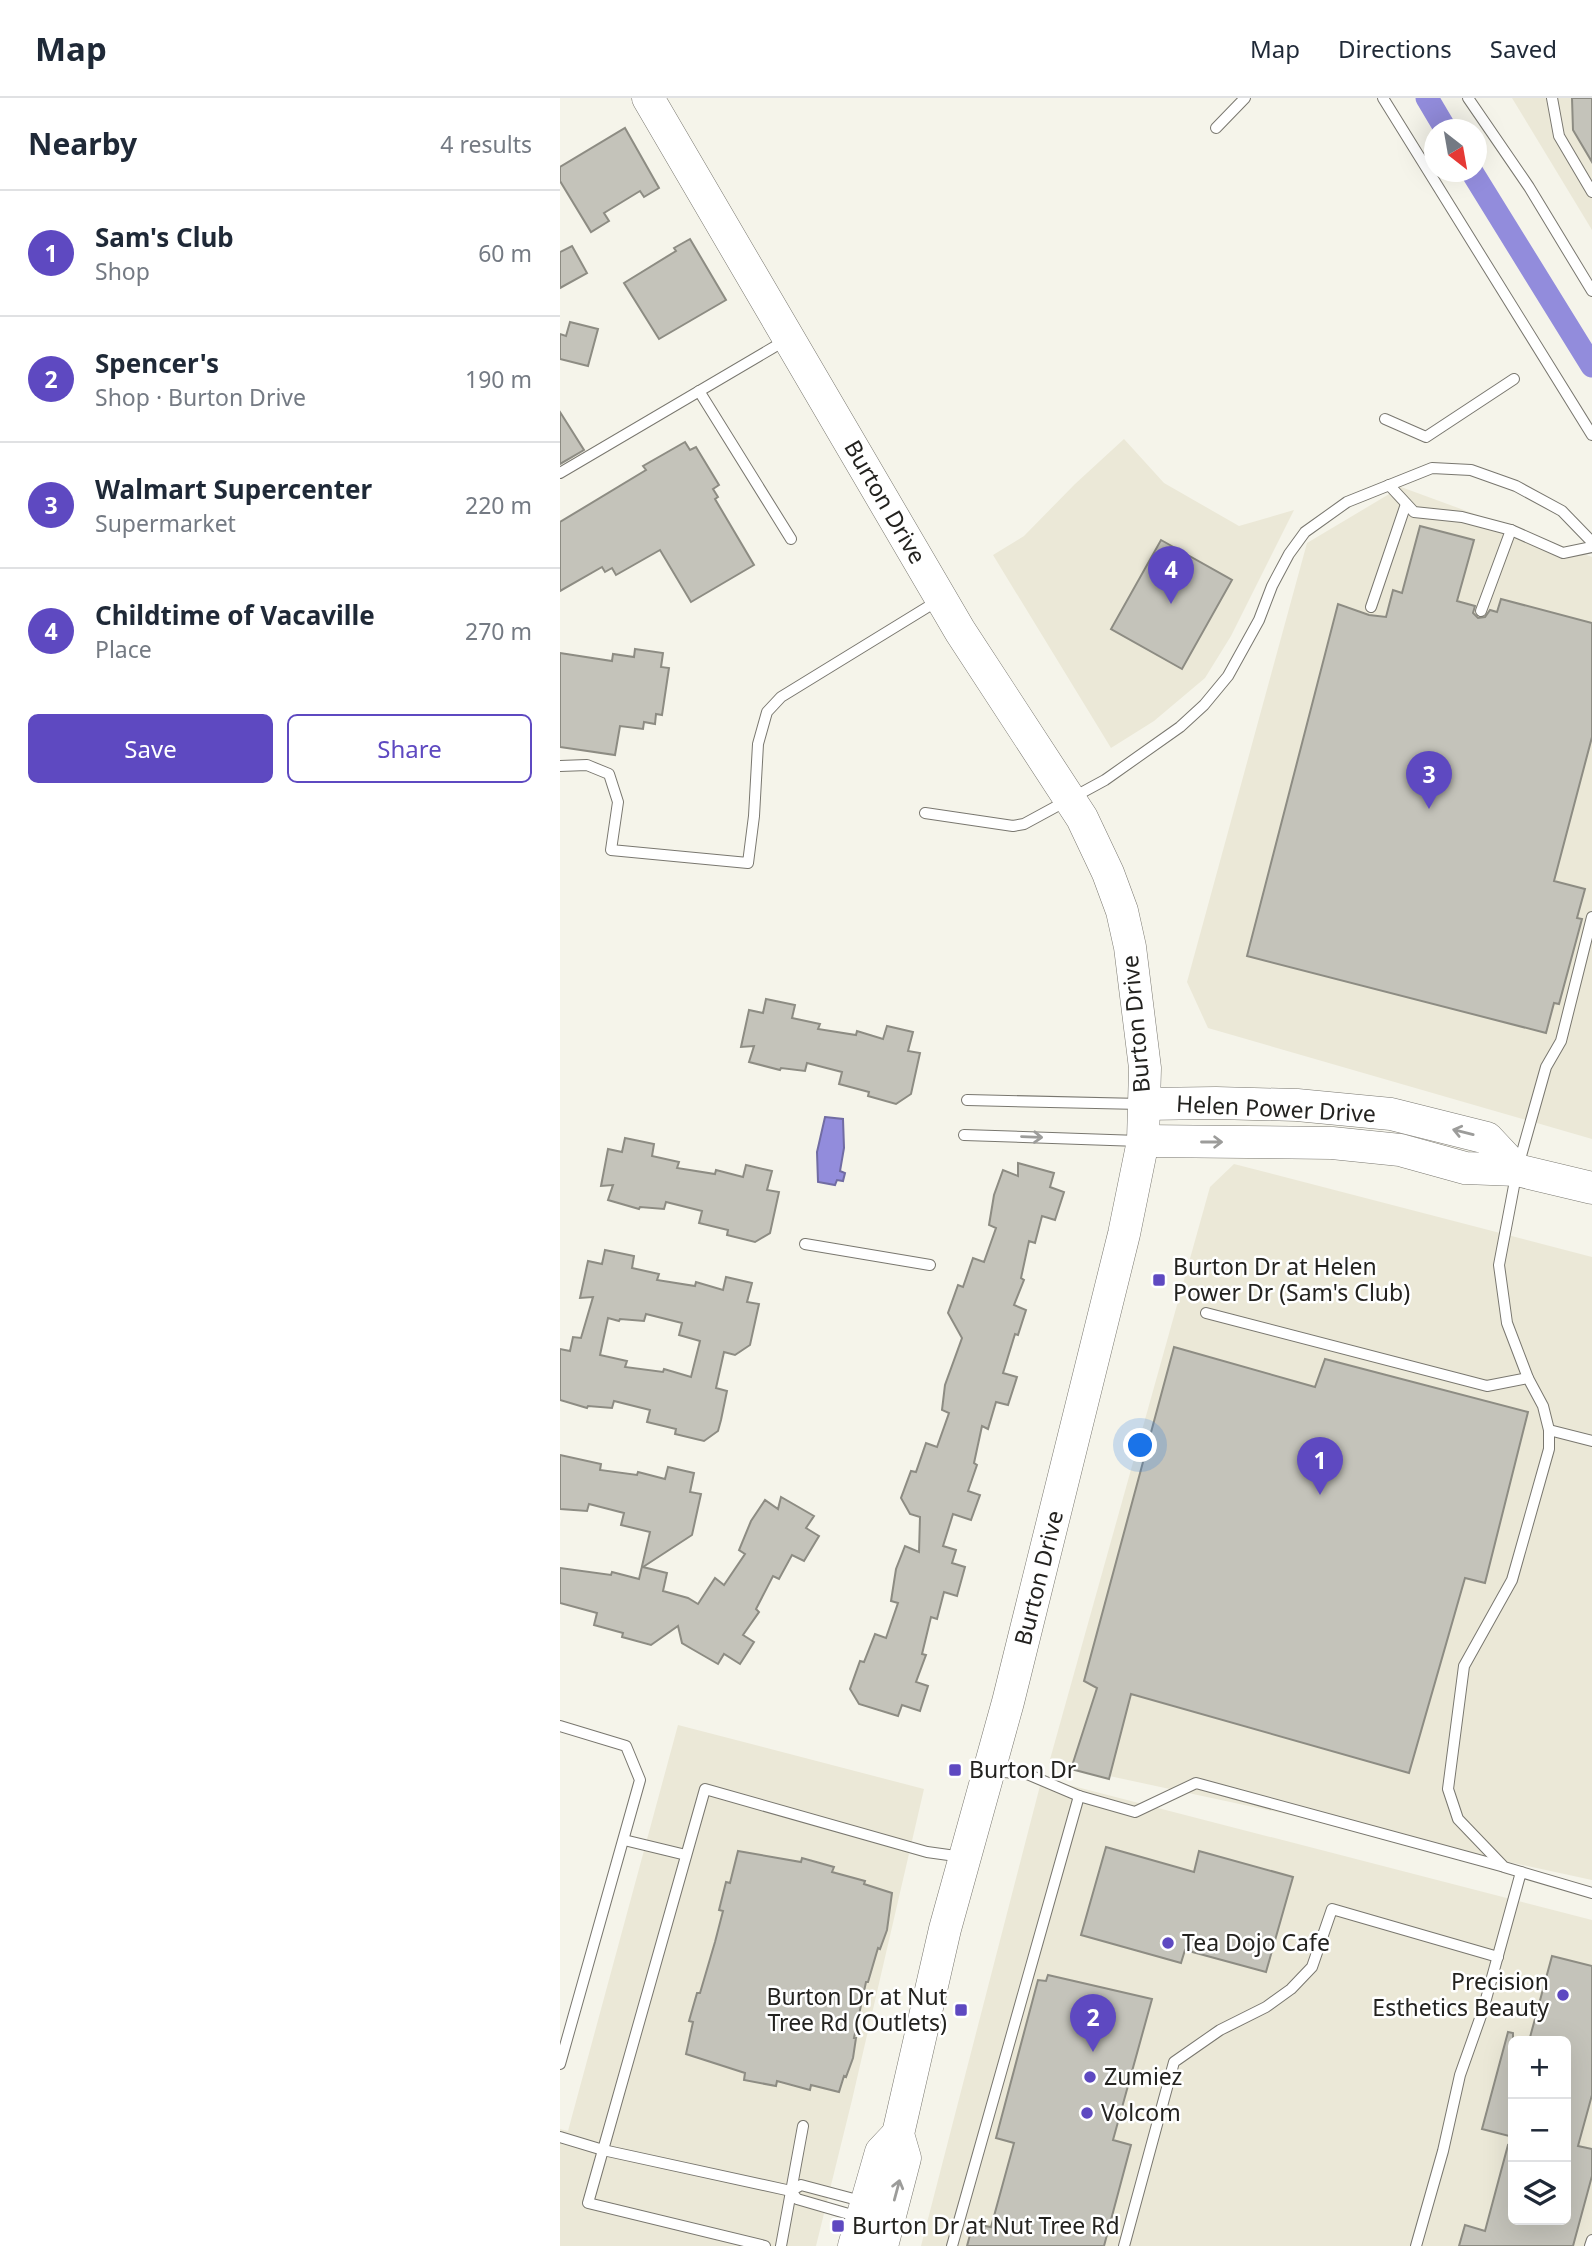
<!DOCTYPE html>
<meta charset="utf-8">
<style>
:root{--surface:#fff;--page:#f2f2f3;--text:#1f2937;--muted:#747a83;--line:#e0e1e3;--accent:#5e49c1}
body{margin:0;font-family:"Noto Sans",sans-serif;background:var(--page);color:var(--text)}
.controls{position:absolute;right:21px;bottom:21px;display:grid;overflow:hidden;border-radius:10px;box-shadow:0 7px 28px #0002}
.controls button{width:63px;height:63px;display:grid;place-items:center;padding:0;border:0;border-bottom:2px solid var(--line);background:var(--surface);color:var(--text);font:35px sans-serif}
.compass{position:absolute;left:864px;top:21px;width:63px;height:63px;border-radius:50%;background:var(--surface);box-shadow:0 7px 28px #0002;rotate:149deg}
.you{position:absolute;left:581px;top:1348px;width:24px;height:24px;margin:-18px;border:5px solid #fff;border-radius:50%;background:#1a73e8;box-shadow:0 0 0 10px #1a73e833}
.badge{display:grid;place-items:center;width:46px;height:46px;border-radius:50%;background:var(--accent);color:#fff;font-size:23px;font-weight:700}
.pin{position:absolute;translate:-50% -58px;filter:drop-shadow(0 2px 4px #0008)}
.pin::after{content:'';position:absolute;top:37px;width:24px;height:21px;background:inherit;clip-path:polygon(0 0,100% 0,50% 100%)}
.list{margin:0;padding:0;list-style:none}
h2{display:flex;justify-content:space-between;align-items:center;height:91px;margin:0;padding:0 28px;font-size:30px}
h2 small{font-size:23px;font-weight:400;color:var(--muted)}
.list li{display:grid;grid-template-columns:46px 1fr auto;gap:21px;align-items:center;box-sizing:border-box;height:126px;padding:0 28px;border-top:2px solid var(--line)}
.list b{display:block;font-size:26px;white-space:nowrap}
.list p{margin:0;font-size:23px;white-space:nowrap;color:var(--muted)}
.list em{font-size:23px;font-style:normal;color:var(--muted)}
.actions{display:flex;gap:14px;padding:21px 28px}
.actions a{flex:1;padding:16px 0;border:2px solid var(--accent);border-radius:10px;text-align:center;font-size:24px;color:var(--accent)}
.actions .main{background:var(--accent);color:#fff}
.icon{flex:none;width:38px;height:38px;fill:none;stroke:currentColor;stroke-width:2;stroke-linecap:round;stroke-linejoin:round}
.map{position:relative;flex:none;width:1032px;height:2148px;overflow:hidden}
header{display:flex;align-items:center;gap:42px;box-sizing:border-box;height:98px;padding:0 35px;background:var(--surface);border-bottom:2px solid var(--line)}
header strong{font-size:33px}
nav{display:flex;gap:38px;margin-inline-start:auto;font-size:24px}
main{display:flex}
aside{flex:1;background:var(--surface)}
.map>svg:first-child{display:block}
.built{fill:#ebe8d7;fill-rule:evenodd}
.water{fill:#928cdc;stroke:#716ca3;stroke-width:2}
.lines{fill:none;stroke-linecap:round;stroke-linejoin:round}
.canal{stroke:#928cdc;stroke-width:23}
.building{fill:#c4c3ba;stroke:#8d8c83;stroke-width:2;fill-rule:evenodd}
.lane-casing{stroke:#79776f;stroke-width:12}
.secondary-casing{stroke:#79776f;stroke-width:33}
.lane{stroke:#fff;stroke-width:10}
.secondary{stroke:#fff;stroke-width:32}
.oneway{stroke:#9c9c9a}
.poi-dot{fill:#5e49c1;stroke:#fff;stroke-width:2.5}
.labels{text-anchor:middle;stroke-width:5;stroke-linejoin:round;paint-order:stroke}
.street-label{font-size:23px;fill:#23221f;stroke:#fff}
.poi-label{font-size:23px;fill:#23221f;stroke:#fff;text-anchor:start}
</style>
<header>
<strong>Map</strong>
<nav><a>Map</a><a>Directions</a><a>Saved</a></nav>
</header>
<main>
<aside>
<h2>Nearby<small>4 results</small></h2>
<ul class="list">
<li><span class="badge">1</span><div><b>Sam's Club</b><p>Shop</p></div><em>60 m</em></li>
<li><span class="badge">2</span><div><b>Spencer's</b><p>Shop · Burton Drive</p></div><em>190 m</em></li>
<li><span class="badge">3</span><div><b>Walmart Supercenter</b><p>Supermarket</p></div><em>220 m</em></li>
<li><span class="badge">4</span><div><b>Childtime of Vacaville</b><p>Place</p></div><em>270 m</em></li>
</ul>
<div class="actions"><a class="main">Save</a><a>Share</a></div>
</aside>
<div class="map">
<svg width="1032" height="2148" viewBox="0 0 1032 2148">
<rect width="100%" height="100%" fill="#f5f4ea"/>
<g class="built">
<polygon points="952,0 1032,0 1032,132"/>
<polygon points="564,341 604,385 679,428 734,412 671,538 645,580 594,623 551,650 433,457 464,438 515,386"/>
<polygon points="841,389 1032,459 1032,1041 648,930 627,884 747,445"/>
<polygon points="674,1066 1032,1159 1032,1782 489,1665 650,1089"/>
<polygon points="118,1627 364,1691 292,2002 256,2148 0,2148 0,2031 8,2033"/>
<path d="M482 1680 1032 1822V2148H361ZM953 1943H1006V2122H953Z"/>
</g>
<polygon class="water" points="265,1019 283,1021 284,1050 280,1073 285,1075 283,1083 277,1082 275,1087 258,1084 257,1054"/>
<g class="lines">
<g class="canal">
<polyline points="867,0 886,32"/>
<polyline points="912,74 1032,268"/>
</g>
</g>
<g class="building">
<polygon points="1012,0 1032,0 1032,64 1013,32"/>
<polygon points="65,30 99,90 84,99 80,93 44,115 49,123 31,134 0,83 0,69"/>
<polygon points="130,141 166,202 99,241 64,185 116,153 114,150"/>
<polygon points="12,148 27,175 0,190 0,154"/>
<polygon points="10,224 38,231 28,268 0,261 0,236 6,238"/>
<polygon points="0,314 24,352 0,366"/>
<polygon points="125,344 130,352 136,349 159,387 153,391 158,399 155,401 194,467 131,504 100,452 56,477 52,470 45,474 42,469 0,493 0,424 86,372 83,368"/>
<polygon points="860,428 914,442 897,503 915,508 913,515 918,520 925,519 930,512 937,514 941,501 1032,525 1032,639 994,783 1025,791 1017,820 1022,821 999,906 994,905 986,935 687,858 778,506 809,517 826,519 833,492 842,495"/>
<polygon points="601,442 672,482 622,571 551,531"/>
<polygon points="75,551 103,555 101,569 109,570 102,617 96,616 95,626 84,624 83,631 60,628 55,657 0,649 0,555 52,563 53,556 74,559"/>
<polygon points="206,901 235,907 232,920 260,926 258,931 296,937 297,933 323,941 327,928 353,934 348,953 360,955 351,996 336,1006 308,998 309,994 279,986 282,974 247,965 245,973 221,970 220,972 189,964 194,948 181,949 189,912 203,915"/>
<polygon points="65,1040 94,1046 92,1058 119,1064 117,1070 155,1076 156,1072 183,1079 186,1067 212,1073 207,1092 219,1094 210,1135 195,1144 167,1137 168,1132 139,1125 142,1113 106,1104 104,1111 80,1109 79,1111 48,1102 53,1087 41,1088 48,1051 62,1054"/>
<polygon points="458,1065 494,1075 490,1089 504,1094 495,1122 482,1118 475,1145 469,1143 461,1180 464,1182 454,1207 466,1212 458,1237 455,1236 443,1275 457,1279 448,1307 436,1304 428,1331 422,1328 414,1365 417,1367 408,1393 420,1397 411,1422 393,1416 383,1448 396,1452 392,1465 405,1469 397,1498 384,1494 377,1521 371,1519 362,1556 366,1557 356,1584 368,1588 360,1613 342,1607 338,1618 299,1606 290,1591 300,1563 304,1564 315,1536 326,1540 338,1505 331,1503 336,1471 345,1448 359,1454 360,1419 350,1416 341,1400 351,1373 356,1374 366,1345 377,1349 389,1315 382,1312 385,1287 402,1240 388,1215 398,1187 403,1189 413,1160 424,1164 436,1130 429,1127 434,1097 443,1072 458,1078"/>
<path d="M45 1152 74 1158 72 1170 99 1176 97 1182 135 1188 136 1184 163 1192 166 1179 192 1185 187 1204 199 1206 190 1247 175 1257 164 1254 156 1290 167 1293 161 1322 158 1333 144 1343 115 1336 116 1331 87 1324 90 1312 54 1303 52 1310 28 1308 27 1310 0 1302V1251L10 1253 13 1239 21 1240 33 1199 20 1200 28 1163 42 1166ZM86 1216 122 1225 119 1237 140 1243 131 1279 104 1271 103 1274 65 1269 67 1263 40 1257 48 1220 59 1223 60 1221 84 1223Z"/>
<polygon points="614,1249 755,1289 765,1261 968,1314 925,1485 905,1480 849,1675 571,1596 549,1681 511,1671 537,1590 524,1583"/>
<polygon points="0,1357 41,1366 40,1372 77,1377 78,1374 105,1381 108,1369 134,1375 130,1394 141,1396 132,1437 83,1469 107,1475 103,1493 128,1500 138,1506 155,1480 164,1487 185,1456 179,1452 191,1423 205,1402 218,1411 221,1399 254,1418 246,1430 259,1438 244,1463 232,1457 219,1481 213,1478 196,1511 199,1514 183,1537 194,1544 180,1566 164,1556 158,1566 132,1551 122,1545 118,1528 91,1547 62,1539 63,1535 34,1527 37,1515 0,1505 0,1470 51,1477 52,1474 79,1481 90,1434 61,1427 64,1415 29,1406 27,1413 0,1411"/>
<polygon points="546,1749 634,1774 639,1753 733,1779 706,1874 625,1852 621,1865 521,1837"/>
<polygon points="178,1753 241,1764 242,1760 274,1769 272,1774 305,1783 304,1786 332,1795 327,1832 320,1851 318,1850 308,1884 306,1884 294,1940 296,1940 293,1960 286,1979 284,1978 279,1994 251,1987 250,1992 217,1983 216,1988 184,1982 185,1975 126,1956 133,1924 129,1923 137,1895 140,1895 155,1844 163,1813 159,1812 166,1784 170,1785"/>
<polygon points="992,1858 1032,1868 1032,1997 1018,2048 1032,2051 1032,2078 1013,2148 899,2148 905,2127 925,2133 948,2047 953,2048 953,2122 1006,2122 1006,1943 969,1943"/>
<polygon points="488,1877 592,1901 553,2042 571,2047 544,2148 407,2148 413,2126 431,2129 454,2045 436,2040 478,1882 486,1883"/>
<polygon points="948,1934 953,1935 953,2039 922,2031"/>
</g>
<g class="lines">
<g class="lane-casing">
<g id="lane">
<polyline points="823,0 1032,337"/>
<polyline points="908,0 969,89 1032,193"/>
<polyline points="992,0 999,38 1032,94"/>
<polyline points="656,30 685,0"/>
<polyline points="139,293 231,441"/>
<polyline points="825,321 866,339 954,281"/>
<polyline points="0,375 226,242"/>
<polyline points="829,387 854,414 902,419 951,432 1003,455 1032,449"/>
<polyline points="811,509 846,406"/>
<polyline points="921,513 951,432"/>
<polyline points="0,668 27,667 49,676 58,704 51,752 188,765 194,718 198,646 207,614 221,599 379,502"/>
<polyline points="365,715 453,728 464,726 545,682 620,629 644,607 668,578 699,522 712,488 729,456 745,434 787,404 872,370 911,372 956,388 1002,413 1032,444"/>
<polyline points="1032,819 1001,943 986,969 957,1072 939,1167 947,1225 968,1280 983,1308 989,1332 989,1351 952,1482 904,1568 888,1691 898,1721 944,1769 1032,1795"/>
<polyline points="407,1002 581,1006"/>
<polyline points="404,1037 579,1043"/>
<polyline points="245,1146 370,1167"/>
<polyline points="646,1215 927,1288 968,1280"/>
<polyline points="989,1332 1032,1343"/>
<polyline points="0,1628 66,1648 80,1682 0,1966"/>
<polyline points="432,1673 467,1676 519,1698 575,1714 636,1685 941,1768"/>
<polyline points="64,1742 126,1757"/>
<polyline points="0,2039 43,2052 145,1691 367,1754 403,1759"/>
<polyline points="231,2093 241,2087 305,2104"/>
<polyline points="205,2148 28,2105 43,2052 231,2093 237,2101 299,2119"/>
<polyline points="221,2148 243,2028"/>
<polyline points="392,2148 519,1698"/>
<polyline points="564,2148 614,1964 660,1932 706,1909 731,1891 752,1869 772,1811 938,1859"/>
<polyline points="856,2148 883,2053 900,1977 923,1912 961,1774"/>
<polyline points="1030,2148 1032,2142"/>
</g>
</g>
<g class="secondary-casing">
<g id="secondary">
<polyline points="88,0 400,533 522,720 548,775 562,813 570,849 585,970 583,1043 564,1136 448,1604 385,1831 338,2036 345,2060 322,2148"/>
<polyline points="584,1006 656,1005 737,1007 831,1016 927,1040 957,1072"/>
<polyline points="583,1043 772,1045 840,1052 905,1070 957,1072 1032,1090"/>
<polyline points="294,2148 321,2054 338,2036"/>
</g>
</g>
<use href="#lane" class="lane"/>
<use href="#secondary" class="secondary"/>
</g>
<defs><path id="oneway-shaft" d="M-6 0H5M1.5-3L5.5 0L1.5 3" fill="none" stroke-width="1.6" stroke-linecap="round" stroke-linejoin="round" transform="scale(1.75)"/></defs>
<g class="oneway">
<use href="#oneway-shaft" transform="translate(903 1034) rotate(-166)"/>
<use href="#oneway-shaft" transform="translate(472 1039) rotate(2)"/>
<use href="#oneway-shaft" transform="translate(652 1044)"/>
<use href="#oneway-shaft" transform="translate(337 2092) rotate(-75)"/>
</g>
<g class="poi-dot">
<rect x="592" y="1175" width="14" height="14" rx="3.5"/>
<rect x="388" y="1665" width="14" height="14" rx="3.5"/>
<circle cx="608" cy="1845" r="7"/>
<circle cx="1003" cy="1897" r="7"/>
<rect x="394" y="1905" width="14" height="14" rx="3.5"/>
<circle cx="530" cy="1979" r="7"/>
<circle cx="527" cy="2015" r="7"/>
<rect x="271" y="2121" width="14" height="14" rx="3.5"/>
</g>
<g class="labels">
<g class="street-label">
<text transform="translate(325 404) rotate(60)" y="8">Burton Drive</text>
<text transform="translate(576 926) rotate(-95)" y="8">Burton Drive</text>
<text transform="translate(716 1011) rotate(3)" y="8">Helen Power Drive</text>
<text transform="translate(479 1480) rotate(-76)" y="8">Burton Drive</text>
</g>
<g class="poi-label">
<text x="613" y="1177">Burton Dr at Helen<tspan x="613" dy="26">Power Dr (Sam's Club)</tspan></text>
<text x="409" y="1680">Burton Dr</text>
<text x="622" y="1853">Tea Dojo Cafe</text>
<text x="989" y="1892" text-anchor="end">Precision<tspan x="989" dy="26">Esthetics Beauty</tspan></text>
<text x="387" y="1907" text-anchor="end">Burton Dr at Nut<tspan x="387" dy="26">Tree Rd (Outlets)</tspan></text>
<text x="544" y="1987">Zumiez</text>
<text x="541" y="2023">Volcom</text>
<text x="292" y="2136">Burton Dr at Nut Tree Rd</text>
</g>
</g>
</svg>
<div class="controls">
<button>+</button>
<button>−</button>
<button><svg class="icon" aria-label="layers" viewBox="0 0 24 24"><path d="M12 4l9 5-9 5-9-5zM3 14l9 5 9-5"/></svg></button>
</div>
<svg class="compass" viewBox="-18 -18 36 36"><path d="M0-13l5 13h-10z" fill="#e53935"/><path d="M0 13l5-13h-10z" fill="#747a83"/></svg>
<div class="you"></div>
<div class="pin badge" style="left:760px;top:1397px">1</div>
<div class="pin badge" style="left:533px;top:1954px">2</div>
<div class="pin badge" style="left:869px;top:711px">3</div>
<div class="pin badge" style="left:611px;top:506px">4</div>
</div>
</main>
